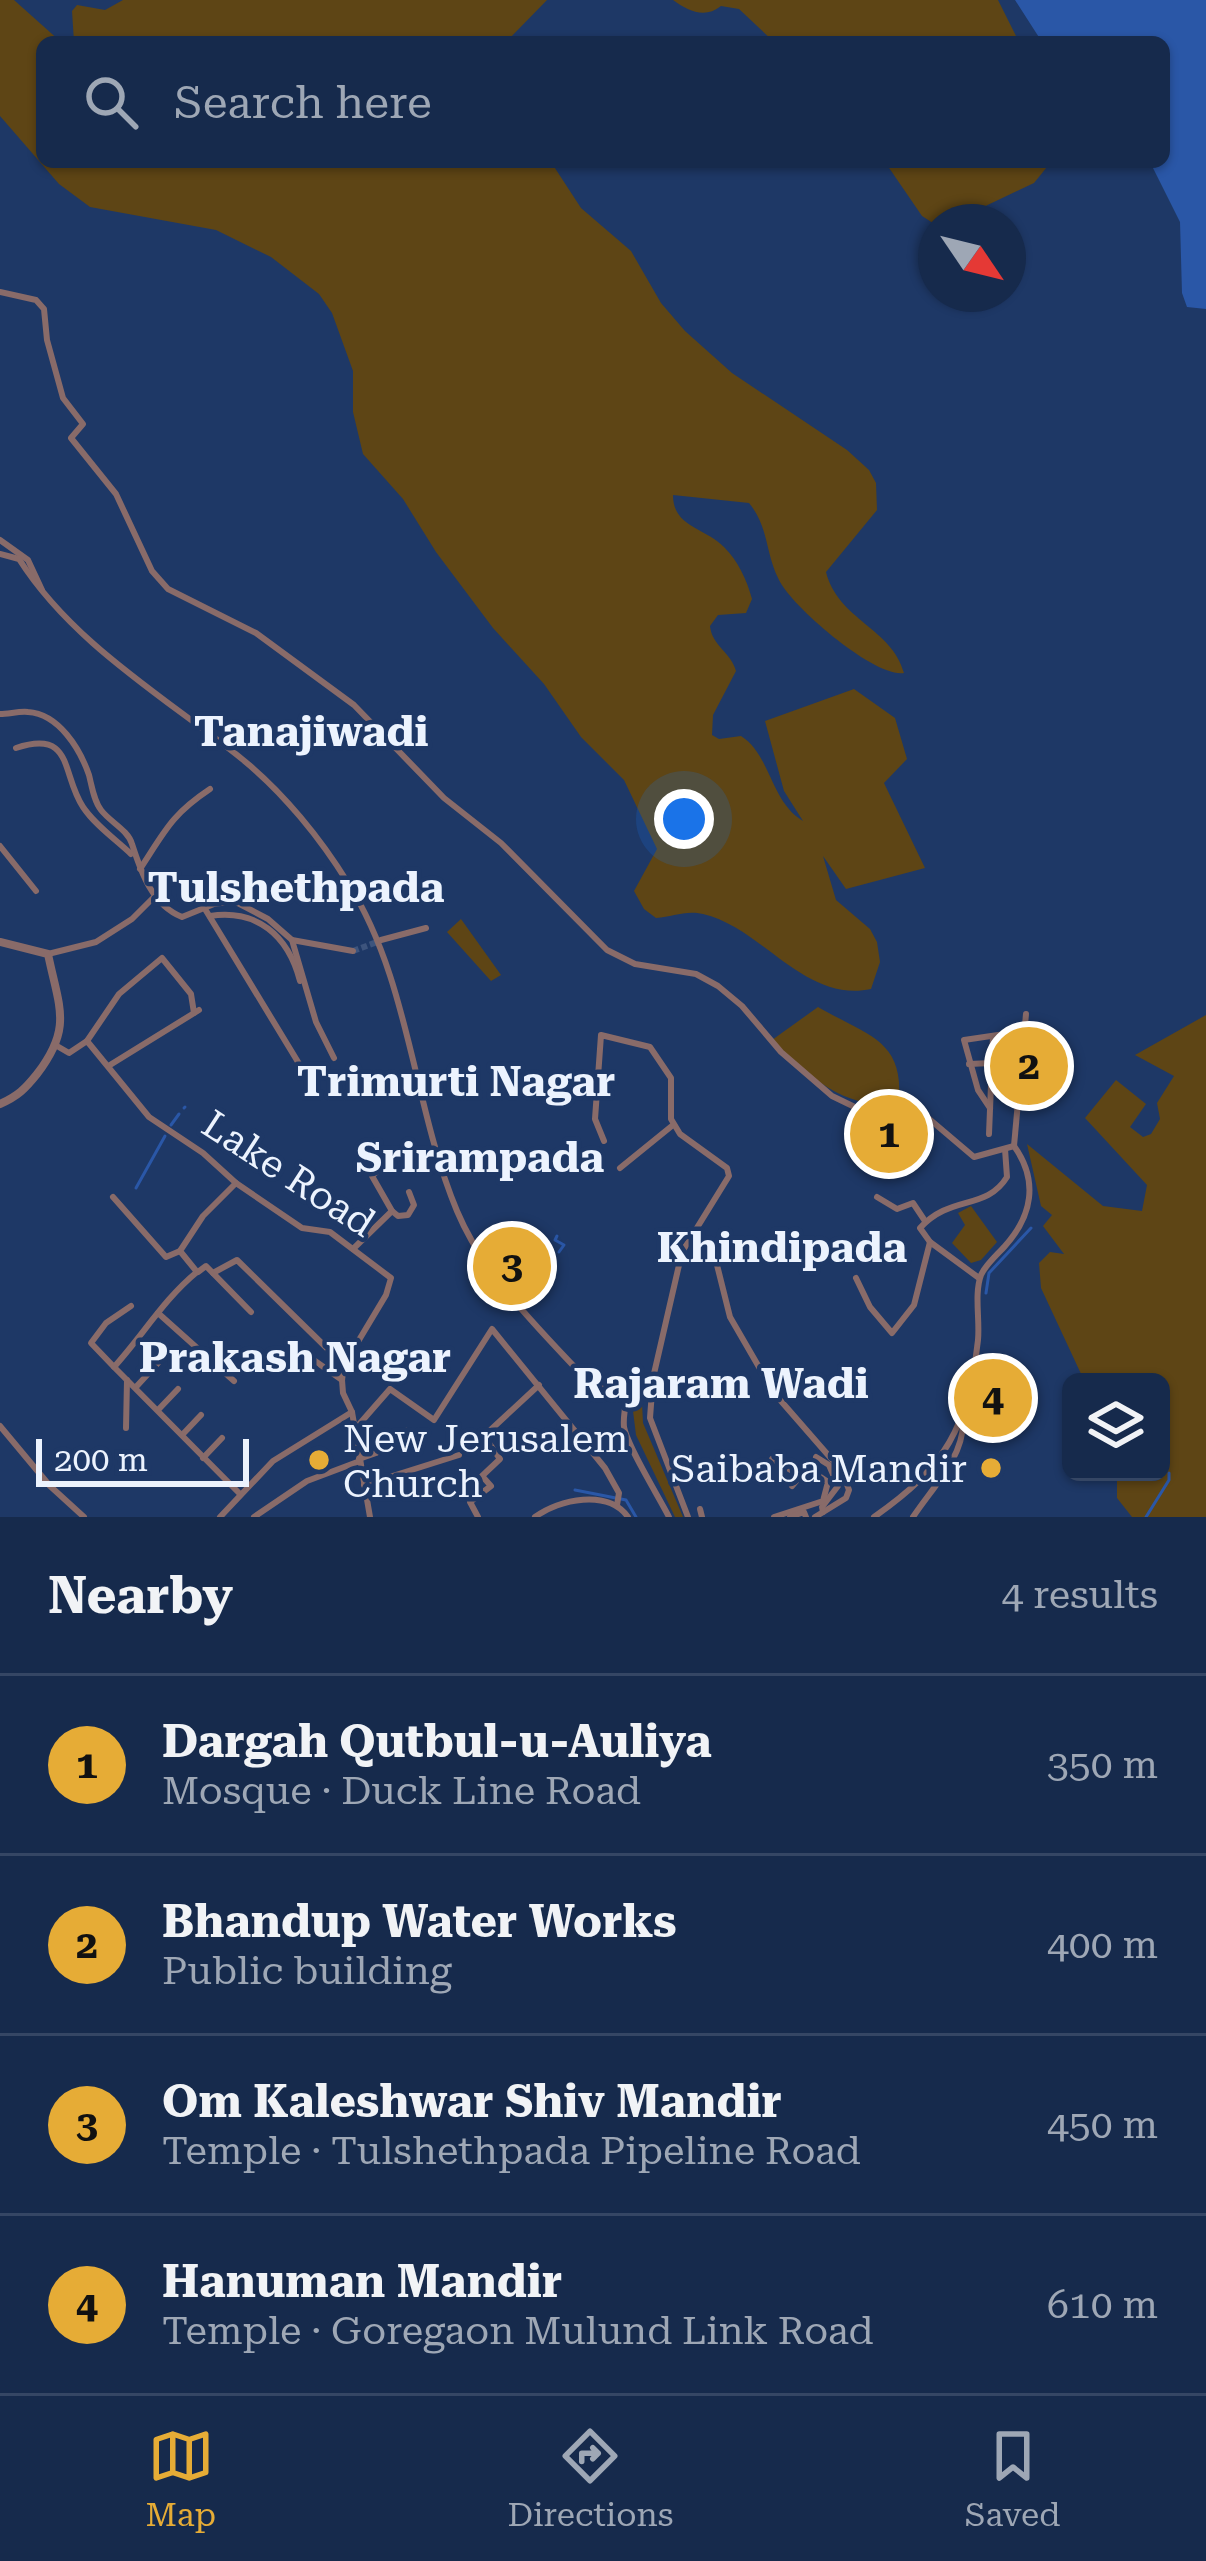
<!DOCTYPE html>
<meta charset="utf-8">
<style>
:root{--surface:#162a4c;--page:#1f3253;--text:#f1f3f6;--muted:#9ea7b5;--line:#354664;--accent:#e6ac36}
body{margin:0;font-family:"Roboto Serif",serif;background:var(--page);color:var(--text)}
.controls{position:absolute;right:36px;bottom:36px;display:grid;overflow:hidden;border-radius:18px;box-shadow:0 3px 9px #0004}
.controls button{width:108px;height:108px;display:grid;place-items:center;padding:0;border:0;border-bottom:3px solid var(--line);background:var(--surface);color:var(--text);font:60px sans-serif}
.compass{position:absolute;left:918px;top:204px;width:108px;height:108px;border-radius:50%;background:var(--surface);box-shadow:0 3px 9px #0004;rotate:125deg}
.scale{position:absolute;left:36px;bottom:30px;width:213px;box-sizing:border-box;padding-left:12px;border:6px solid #ecf3fe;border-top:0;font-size:33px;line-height:42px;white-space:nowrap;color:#ecf3fe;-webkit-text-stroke:9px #1e3866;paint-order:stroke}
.you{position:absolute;left:684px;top:819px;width:42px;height:42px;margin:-30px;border:9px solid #fff;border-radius:50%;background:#1a73e8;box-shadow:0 0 0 18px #1a73e833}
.badge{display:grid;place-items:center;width:78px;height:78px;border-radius:50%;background:var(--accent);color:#111;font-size:39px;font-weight:700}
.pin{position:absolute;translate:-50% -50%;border:6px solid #fff;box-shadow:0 3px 12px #0006}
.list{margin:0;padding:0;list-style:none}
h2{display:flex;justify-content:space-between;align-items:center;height:156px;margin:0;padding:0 48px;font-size:51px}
h2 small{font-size:39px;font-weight:400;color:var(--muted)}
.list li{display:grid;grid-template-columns:78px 1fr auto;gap:36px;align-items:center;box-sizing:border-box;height:180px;padding:0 48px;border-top:3px solid var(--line)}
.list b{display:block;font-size:45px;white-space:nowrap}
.list p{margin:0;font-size:39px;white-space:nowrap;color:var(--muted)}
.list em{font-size:39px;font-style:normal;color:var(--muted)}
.icon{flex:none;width:66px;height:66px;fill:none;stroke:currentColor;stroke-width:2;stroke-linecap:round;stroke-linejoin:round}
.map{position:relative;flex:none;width:1206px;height:1517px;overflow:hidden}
.search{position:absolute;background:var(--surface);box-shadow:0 3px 9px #0004;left:36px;right:36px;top:36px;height:132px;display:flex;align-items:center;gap:30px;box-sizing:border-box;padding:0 42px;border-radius:18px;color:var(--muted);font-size:45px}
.sheet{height:876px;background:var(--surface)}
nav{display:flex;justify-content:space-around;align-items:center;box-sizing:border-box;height:168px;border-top:3px solid var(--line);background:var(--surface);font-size:33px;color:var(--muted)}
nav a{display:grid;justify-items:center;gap:6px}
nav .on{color:var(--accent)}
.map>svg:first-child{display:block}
.green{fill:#5e4515}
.water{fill:#2a57a7}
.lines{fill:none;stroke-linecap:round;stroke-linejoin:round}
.stream{stroke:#2a57a7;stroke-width:3}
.minor-tunnel{stroke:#3d547d;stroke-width:6;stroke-dasharray:6 3;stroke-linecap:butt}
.minor{stroke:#896b69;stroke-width:6}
.tertiary{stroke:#896b69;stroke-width:8}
.poi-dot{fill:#e6ac36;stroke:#1e3866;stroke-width:4.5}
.labels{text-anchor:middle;stroke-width:9;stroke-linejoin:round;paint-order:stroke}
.street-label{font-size:39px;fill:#ecf3fe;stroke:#1e3866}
.poi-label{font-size:39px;fill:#ecf3fe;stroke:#1e3866;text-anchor:start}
.neighbourhood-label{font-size:42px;font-weight:bold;fill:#ecf3fe;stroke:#1e3866}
</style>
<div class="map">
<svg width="1206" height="1517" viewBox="0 0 1206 1517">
<rect width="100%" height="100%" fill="#1e3866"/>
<g class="green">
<path d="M0 0H14L61 42H42V162H551L581 208 631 251 661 303 685 331 732 373 847 450 869 470 876 483 877 510 826 572C838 620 892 628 904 673 875 678 792 607 779 580 765 553 769 527 749 503L673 495C673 527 704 527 724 547 738 561 747 580 752 599L746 613 718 615 710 626C712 646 731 652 736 671L713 715 712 735 719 739 741 736C771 755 770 801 803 821L784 791 765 721 854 689 895 718 907 759 884 783 925 868 846 889 823 856 836 900 870 929 877 942 880 962 871 989C804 1003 763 928 703 914 685 910 673 917 656 918L644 909 634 891 657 849 624 780 581 737 544 684 493 628 436 552 403 499 363 454 353 412V371L332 313 319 294 271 257 216 230 90 207 59 184 0 116Z"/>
<polygon points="123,0 547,0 506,42 74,42 72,11 77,5 105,10"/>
<path d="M673 0H998L1019 42H774L739 9 721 6C705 19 688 11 673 0Z"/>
<polygon points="885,162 1051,162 1034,183 954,221 936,225 922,216"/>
<polygon points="461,919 501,975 491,981 447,932"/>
<path d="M818 1007C868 1036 907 1040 898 1107 842 1106 810 1079 772 1040Z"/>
<polygon points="1206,1015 1206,1517 1132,1517 1117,1498 1117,1472 1161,1472 1161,1382 1089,1382 1082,1376 1041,1288 1039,1263 1050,1252 1064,1254 1043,1226 1052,1215 1041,1206 1027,1144 1103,1206 1142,1211 1147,1185 1085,1118 1116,1080 1146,1104 1130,1127 1143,1137 1151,1134 1160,1119 1157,1103 1174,1076 1135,1055"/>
<polygon points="971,1206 997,1242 981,1260 971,1263 952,1243 965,1225 958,1213"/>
<polygon points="641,1383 643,1423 683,1517 675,1517 636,1435 630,1387"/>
</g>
<polygon class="water" points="1015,0 1206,0 1206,309 1187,307 1182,293 1180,222 1150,162 1164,162 1164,42 1042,42"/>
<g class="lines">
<g class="stream">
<polyline points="184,1108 185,1107"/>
<polyline points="171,1125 179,1114"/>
<polyline points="136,1188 165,1136"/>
<polyline points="557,1236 555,1240 564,1245 559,1252"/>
<polyline points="986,1293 989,1273 1031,1228"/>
<polyline points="575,1490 626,1500 636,1517"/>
<polyline points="1146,1517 1169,1480 1169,1473"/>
</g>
<polyline class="minor-tunnel" points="353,951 377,942"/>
<g class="minor">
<polyline points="0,292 36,300 44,309 47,340 63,398 83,424 71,438 116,494 152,571 168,589 256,633 354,705 444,798 501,843 607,950 635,964 696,974 718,986 742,1006 781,1052 832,1096 863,1111 921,1112 974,1157 1014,1146"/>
<polyline points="0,540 28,560 42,590"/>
<path d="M0 554 19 559C73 644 165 697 242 759 283 792 321 839 348 883 410 981 413 1106 457 1211 487 1282 545 1334 596 1390L614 1382C633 1397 622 1408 624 1427 627 1446 659 1497 669 1517"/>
<path d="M0 714C9 714 19 711 28 712 59 714 80 749 89 775 92 787 94 801 101 810 110 822 128 830 132 844 141 872 152 905 182 917L214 904 234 901 268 919 292 940 353 951"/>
<path d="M16 748C74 729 61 774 83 807 95 825 115 839 131 854"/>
<polyline points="0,846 36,891"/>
<path d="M140 869C165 831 171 815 210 789"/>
<polyline points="205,909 312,1085"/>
<path d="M210 916C257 909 288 935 300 981"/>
<polyline points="292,940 316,1022 334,1058"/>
<polyline points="381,940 426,928"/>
<polyline points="48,954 96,942 132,919 154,897"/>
<polyline points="87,1041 119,994 162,958 191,994 194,1013"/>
<polyline points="57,1046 69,1053 87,1041 149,1117 203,1153 236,1183 302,1228 330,1232 391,1278 386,1295 344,1365 342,1380 343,1393 352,1412 370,1517"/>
<polyline points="969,1064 992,1063"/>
<polyline points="110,1065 199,1010"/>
<polyline points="990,1108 978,1090 964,1040 1025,1031"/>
<polyline points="989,1134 993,1036"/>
<polyline points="604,1141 595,1119 601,1035 650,1047 671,1078 671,1119 680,1134 727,1168 729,1176 682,1252 653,1378 650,1418 688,1517"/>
<polyline points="1014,1146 1026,1014"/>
<polyline points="620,1168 673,1125"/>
<path d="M236 1183 203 1216 180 1251 197 1272C164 1299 143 1335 114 1367L240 1494"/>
<polyline points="113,1197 166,1257 180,1251"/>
<polyline points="877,1197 897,1209 913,1203 925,1221"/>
<polyline points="392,1211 398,1216 408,1215 414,1205 409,1192"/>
<polyline points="691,1235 716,1261 730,1317 774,1393 842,1471 849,1490 846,1498 815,1517"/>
<polyline points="353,1249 392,1211 372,1176 384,1165"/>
<polyline points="198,1272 206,1266 251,1312"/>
<polyline points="213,1273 237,1260 344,1365"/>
<polyline points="856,1278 870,1307 892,1333 914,1305 930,1242"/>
<path d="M979 1278 930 1242 920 1228C951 1194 986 1211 1007 1177L1005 1149"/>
<polyline points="158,1313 234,1381"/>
<polyline points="308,1356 342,1380"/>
<polyline points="114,1367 91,1343 106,1323 131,1306"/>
<polyline points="136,1387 158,1363"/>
<polyline points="158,1410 178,1389"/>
<polyline points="0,1426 50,1486 84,1517"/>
<polyline points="126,1428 127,1380"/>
<polyline points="355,1429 390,1389 434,1420 492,1329 605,1468 619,1493 617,1505"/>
<polyline points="183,1434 201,1415"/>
<polyline points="816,1457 829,1465 838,1486 822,1507 823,1512"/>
<polyline points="203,1458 222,1438"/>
<polyline points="359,1459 376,1453 406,1431"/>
<polyline points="772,1459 799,1475"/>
<polyline points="364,1485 459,1455"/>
<polyline points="700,1509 702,1517"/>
<polyline points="220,1517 273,1461 352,1412"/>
<polyline points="254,1517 307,1481 360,1461"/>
<polyline points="478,1517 470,1502 491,1486 482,1476 500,1459 484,1436 539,1385"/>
<path d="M535 1517C559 1499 608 1489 628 1517"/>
<polyline points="774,1517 823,1501 828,1482 807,1468 792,1486"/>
<polyline points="790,1517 804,1512 806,1517"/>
<path d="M874 1517C946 1467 968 1427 978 1340 980 1320 974 1294 981 1275 986 1264 997 1255 1005 1246 1032 1216 1039 1181 1014 1146"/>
<path d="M913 1517C932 1488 963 1458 963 1423"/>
</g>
<path class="tertiary" d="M0 942 48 954C59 1008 73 1027 37 1074 25 1089 18 1096 0 1104"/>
</g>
<g class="poi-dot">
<circle cx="319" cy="1460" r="12"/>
<circle cx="991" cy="1468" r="12"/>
</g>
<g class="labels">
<g class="street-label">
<text transform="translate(289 1173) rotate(33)" y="14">Lake Road</text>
</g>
<g class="poi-label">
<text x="343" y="1452">New Jerusalem<tspan x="343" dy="45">Church</tspan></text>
<text x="967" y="1482" text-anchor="end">Saibaba Mandir</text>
</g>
<g class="neighbourhood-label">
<text x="311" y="746">Tanajiwadi</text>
<text x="296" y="902">Tulshethpada</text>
<text x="456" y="1096">Trimurti Nagar</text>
<text x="480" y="1172">Srirampada</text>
<text x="782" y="1262">Khindipada</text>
<text x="295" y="1372">Prakash Nagar</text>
<text x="721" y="1398">Rajaram Wadi</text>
</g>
</g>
</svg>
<div class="controls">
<button><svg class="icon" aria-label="layers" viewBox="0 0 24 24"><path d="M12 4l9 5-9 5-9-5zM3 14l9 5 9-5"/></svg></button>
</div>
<svg class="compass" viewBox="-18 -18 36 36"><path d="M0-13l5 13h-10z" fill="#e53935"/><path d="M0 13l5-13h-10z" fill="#9ea7b5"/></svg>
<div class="scale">200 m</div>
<div class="you"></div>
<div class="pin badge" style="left:889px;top:1134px">1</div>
<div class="pin badge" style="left:1029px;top:1066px">2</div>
<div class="pin badge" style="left:512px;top:1266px">3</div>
<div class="pin badge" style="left:993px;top:1398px">4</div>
<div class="search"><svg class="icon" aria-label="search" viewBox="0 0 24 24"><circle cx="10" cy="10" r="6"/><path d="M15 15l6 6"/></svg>Search here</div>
</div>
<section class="sheet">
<h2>Nearby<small>4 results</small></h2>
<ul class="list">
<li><span class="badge">1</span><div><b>Dargah Qutbul-u-Auliya</b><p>Mosque · Duck Line Road</p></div><em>350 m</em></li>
<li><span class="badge">2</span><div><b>Bhandup Water Works</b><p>Public building</p></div><em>400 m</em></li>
<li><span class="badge">3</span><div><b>Om Kaleshwar Shiv Mandir</b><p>Temple · Tulshethpada Pipeline Road</p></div><em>450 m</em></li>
<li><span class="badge">4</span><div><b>Hanuman Mandir</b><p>Temple · Goregaon Mulund Link Road</p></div><em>610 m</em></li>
</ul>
</section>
<nav>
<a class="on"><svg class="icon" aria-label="map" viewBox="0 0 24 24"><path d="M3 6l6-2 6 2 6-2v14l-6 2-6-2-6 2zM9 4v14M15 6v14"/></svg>Map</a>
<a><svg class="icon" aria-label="directions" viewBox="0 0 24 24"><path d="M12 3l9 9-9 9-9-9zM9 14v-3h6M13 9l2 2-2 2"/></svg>Directions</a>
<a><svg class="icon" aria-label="saved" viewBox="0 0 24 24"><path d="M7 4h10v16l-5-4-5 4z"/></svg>Saved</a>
</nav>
